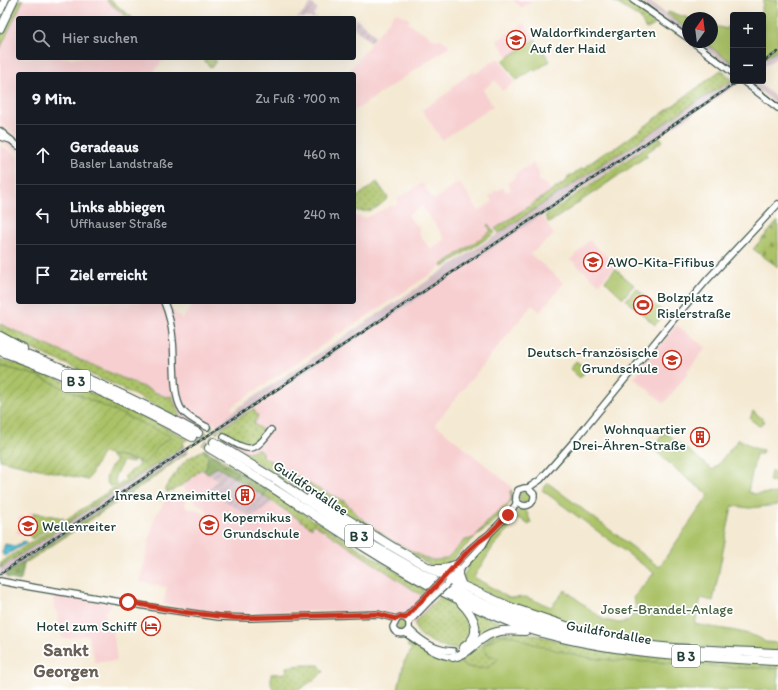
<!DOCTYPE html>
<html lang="de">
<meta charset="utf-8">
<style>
:root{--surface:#171b24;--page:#20242c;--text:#f1f3f6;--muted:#9ea1a6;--line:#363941}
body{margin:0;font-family:Itim,sans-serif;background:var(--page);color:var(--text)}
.controls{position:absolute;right:12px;top:12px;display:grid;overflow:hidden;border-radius:4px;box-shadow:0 4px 16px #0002}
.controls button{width:36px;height:36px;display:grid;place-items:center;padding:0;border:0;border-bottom:1px solid var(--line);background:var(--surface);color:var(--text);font:20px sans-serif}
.compass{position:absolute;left:682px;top:12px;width:36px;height:36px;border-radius:50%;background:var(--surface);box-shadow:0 4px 16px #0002;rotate:14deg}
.stop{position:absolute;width:12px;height:12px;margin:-9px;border:3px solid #c8321e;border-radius:50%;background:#fff}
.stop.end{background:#c8321e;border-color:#fff;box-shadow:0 1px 4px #0008}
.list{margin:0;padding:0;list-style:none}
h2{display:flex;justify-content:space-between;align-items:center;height:52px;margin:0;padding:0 16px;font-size:17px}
h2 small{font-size:13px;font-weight:400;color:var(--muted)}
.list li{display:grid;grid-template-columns:26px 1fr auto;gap:12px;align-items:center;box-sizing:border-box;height:60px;padding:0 16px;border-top:1px solid var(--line)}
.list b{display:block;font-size:15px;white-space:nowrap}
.list p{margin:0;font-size:13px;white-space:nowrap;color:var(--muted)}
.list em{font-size:13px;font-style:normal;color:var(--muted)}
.icon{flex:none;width:22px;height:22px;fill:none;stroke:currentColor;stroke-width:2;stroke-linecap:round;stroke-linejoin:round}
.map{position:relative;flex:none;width:778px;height:690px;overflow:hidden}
.search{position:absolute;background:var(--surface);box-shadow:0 4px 16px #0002;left:16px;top:16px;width:340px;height:44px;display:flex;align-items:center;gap:10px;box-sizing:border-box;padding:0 14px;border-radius:4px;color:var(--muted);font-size:15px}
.panel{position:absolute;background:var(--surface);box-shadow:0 4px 16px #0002;left:16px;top:72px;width:340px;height:232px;border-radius:4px}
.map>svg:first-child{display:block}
.built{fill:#f7cfd0;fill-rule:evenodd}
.industrial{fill:url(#industrial-furrows)}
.railway{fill:#d2bdc5}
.grass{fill:url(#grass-dots);stroke:#65804e}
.forest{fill:url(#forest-firs);stroke:#547248}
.cemetery{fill:url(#cemetery-stones);stroke:#65804e}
.park{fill:#abc267;stroke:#65804e}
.garden{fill:url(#garden-furrows);stroke:#65804e}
.water{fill:#55bbd3;stroke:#3a7c84}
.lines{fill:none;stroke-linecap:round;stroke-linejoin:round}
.minor-tunnel{stroke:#c9c7b2;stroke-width:5.5;stroke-dasharray:5.5 3;stroke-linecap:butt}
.highway-tunnel{stroke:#c9c7b2;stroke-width:8;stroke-dasharray:8 4;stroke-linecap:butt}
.minor-casing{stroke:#3f574c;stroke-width:8}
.major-casing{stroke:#3f574c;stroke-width:9}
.highway-casing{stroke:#3f574c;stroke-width:10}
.minor{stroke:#fff;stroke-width:5.5}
.major{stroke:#fff;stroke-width:7}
.highway{stroke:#fff;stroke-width:8}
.tram{stroke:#1f3d34;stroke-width:1}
.rail-casing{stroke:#1f3d34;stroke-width:2.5}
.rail{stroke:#fff;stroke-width:1;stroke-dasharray:3;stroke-linecap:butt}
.minor-bridge-casing{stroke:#3f574c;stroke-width:8;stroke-linecap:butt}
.minor-bridge{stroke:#fff;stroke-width:5.5}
.route{stroke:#c8321e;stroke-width:5}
.labels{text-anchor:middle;stroke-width:3.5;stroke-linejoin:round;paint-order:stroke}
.shield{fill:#fff;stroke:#627771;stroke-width:1}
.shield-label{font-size:13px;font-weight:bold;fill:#1f3d34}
.poi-label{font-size:14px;fill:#1f3d34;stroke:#fff;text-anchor:start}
.street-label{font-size:14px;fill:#1f3d34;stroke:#fff}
.park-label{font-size:14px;fill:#496543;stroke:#fff}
.district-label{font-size:18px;font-weight:bold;fill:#696057;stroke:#fff}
</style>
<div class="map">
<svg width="778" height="690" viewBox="0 0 778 690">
<defs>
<pattern id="industrial-furrows" width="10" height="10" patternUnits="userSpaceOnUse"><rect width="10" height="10" fill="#d2bdc5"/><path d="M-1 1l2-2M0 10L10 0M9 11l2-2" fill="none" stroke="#aa9ba1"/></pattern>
<pattern id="grass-dots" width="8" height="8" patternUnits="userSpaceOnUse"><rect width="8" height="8" fill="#abc267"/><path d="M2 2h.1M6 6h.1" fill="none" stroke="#8b9f56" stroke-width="1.8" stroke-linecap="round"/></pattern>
<pattern id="forest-firs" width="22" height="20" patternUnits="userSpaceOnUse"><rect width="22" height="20" fill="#88a85c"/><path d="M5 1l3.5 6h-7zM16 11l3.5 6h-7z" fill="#6f8a4d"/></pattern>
<pattern id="cemetery-stones" width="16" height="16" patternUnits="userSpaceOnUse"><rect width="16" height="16" fill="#abc267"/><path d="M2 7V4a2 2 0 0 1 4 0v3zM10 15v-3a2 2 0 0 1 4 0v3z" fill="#8b9f56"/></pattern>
<pattern id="garden-furrows" width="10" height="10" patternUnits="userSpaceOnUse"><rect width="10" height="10" fill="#abc267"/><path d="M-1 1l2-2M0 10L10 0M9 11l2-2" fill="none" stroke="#8b9f56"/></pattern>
</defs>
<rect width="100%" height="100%" fill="#fff"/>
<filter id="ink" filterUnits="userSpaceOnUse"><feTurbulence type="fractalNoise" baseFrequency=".025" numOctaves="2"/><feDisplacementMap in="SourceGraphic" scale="8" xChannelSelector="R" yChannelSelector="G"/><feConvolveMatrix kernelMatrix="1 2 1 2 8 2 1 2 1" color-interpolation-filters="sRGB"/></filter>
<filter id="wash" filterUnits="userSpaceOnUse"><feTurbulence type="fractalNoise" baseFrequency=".012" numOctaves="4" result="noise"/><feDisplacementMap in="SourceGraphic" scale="16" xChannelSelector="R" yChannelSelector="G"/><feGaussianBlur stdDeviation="0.9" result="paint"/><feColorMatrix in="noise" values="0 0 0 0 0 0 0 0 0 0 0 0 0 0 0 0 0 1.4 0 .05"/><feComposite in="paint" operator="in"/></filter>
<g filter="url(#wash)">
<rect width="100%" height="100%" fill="#f4e9d2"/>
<g class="built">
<polygon points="23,0 106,0 128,18 18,18 18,58 165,58 152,74 18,74 18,136 0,122 0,49"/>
<polygon points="512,0 533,0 522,8"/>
<polygon points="396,12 410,20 408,23 436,40 440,39 449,44 449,47 354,111 354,74 346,74"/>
<polygon points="524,23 535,39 509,57 497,41"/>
<polygon points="498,58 515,82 502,91 495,80 490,84 483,90 493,106 442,140 422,110 453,89 451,87 473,72 475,74"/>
<polygon points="0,124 18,138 18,153 0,142"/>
<path d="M0 145 18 156V302H168L171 309 182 319 194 302H354V216L366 218 390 206H394L399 202 397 199 422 183 434 200 459 182 479 211 491 203 493 201 489 196 494 193 493 192 496 190 497 191 503 187 506 192 511 189 507 183 516 177 514 175 533 163 539 172V181L541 182 547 184 551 192 495 229 493 230 490 225H487L491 231 442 265 437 270 340 334 337 333 329 341 231 407 234 412 219 423 216 424 215 422 203 430 179 418 180 414 173 400V396L166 397 37 341 0 324ZM422 206 445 239 430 249 419 233V227L413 222 408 215Z"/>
<polygon points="542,215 554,235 530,254 564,283 540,312 532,305 435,424 511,486 512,490 510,491 511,499 508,504 475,537 472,539 465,540 447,558 437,560 429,560 400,545 392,541 361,518 344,501 316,488 253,451 248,452 238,450 219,440 227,434 237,441 249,444 253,444 259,440 259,427 254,424 258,416 253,409"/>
<polygon points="589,240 616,265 599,284 571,260"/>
<polygon points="676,325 706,348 687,371 688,373 664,403 634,378"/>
<polygon points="217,467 311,527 312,524 325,531 421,595 433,604 417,620 415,624 406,624 396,614 378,611 315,611 243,613 206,611 163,604 167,587 140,582 155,516 166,500 179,493 184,495 187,498 185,505 188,509 195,509 206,515 207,510 194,501 181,484 201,469 207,474"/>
<polygon points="30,511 34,512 29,536 16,533 17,529 24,530 25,523 18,521 19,517 28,518"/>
<polygon points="52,594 112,604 105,612 109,631 113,631 117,661 95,662 88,635 62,639"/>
</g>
<g class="industrial">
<polygon points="311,3 318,9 313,15 316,18 297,18 303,13"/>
<polygon points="353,16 373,33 375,36 371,42 354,28 354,18 350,18"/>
<polygon points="217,467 273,502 251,517 209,491 217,479 208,474"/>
</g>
<g class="railway">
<polygon points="638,0 647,0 661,10 688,30 688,36"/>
<polygon points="696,42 703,42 729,60 733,63 733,70"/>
<polygon points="778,49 778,57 763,67 763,59"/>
<polygon points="733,80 733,81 736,81 739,83 375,327 220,429 216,424 219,423 237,409 240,406 616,155 624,152 691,105"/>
<polygon points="747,81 756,81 778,99 778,105"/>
<polygon points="183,446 188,451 0,578 0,568"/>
</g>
<g class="grass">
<polygon points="19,0 23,0 0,49 0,34"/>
<polygon points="106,0 110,0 133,18 128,18"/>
<polygon points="612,0 624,0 653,18 651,22 655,25 647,29 645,28 640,18"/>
<polygon points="202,58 212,58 216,61 211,68"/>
<polygon points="721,70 733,80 691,105 623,152 616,155 499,233 495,229 568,180 567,178 583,168 584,169 587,168 586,166 607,151 617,147"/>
<path d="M377 182 388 198C376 209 370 214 354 210V199Z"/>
<polygon points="0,324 37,341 166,397 173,396 173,400 180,414 179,418 113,384 13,341 0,340"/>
<polygon points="0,359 19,364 48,374 147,418 188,439 182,443 185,445 0,568 0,564 3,561 126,480 124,477 139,465 137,462 167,439 154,429 35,375 0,366"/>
<path d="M253 409 258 416 254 424 261 429 262 433C256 457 231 435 220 429Z"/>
<polygon points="259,449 262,452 262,456 316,488 344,501 361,518 392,541 429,560 437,560 447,558 465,540 471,539 475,537 490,519 508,504 511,499 510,491 512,490 512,501 493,523 473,539 453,559 447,563 434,567 317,499 304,493 238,451 239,450 248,452"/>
<path d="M203 450 208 456 207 466 204 471 201 469C195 476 176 491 167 492L165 488 179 468 187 459Z"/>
<polygon points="188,451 188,452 149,481 24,564 23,562 155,474"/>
<polygon points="216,456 301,511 312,520 318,522 425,590 421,595 325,531 313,524 312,528 264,496 266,491 220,462"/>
<path d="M440 596 462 608 468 613 473 634C469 638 464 645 459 648 449 652 422 639 417 631 415 629 415 626 415 624L417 620Z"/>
<polygon points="472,611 511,627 473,645"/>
<circle cx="402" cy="625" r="5"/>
<path d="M519 631 599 650 778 663V668H741L653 662 619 661 590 658 554 650 523 641C512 631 497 637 486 643L496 657 499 658C496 660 493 665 489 667 482 670 465 668 460 663L461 659 496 634Z"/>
<polygon points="302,665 319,665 324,672 321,673 317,678 298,690 273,690 271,684 271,674 287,673 286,667"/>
</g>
<g class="forest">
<polygon points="204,449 216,456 220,462 267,490 264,496 217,467 207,474 204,471 207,466 208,456 203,450"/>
<polygon points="23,562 24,564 21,580 19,581 7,578 5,575"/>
</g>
<polygon class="cemetery" points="778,221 778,267 753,249"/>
<g class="park">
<polygon points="764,0 778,0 778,49 763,59 763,15 760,15"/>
<polygon points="668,12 689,18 688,18 688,30 667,14"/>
<polygon points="713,22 716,23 715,26 727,29 728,26 731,27 730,30 733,31 733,63 703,42 712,42"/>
<polygon points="535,39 550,61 535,71 534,69 517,80 503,61"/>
<polygon points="488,224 495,233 443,267 442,265 491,231 487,225"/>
<polygon points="615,269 634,285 623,298 605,281"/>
<polygon points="636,288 665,314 655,325 626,300"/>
<polygon points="576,361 587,369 580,378 570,369"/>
<polygon points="753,411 765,421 759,426 750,419"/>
<path d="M665 432 713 470 739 439 754 448 763 450 762 454H756L748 492 755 494 778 493V505L750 508 732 506 713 601 701 598 695 624C711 628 755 631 765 642L778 643V651L685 646 608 636 519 608 468 584 465 581 463 576 468 568 466 566C474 557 515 509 523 508L527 512 531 523 529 525 519 518 493 547 474 577 509 598 526 597 551 607 565 590 604 620 619 623 629 621 636 607 633 598 654 573 542 490 548 483 659 567 709 495 685 477 652 448Z"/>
<path d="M112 455 134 461 131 463 123 461 115 476 116 484 111 487C100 479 111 468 116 460L111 457Z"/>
<polygon points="771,471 778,472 777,482 769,481"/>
<circle cx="525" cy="497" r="6"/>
<polygon points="34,512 37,513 64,518 32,539 29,535"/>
<path d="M503 635 519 637 523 641 555 650 590 658 619 661 653 662 741 668H778V690H398L404 662 412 649 407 646 411 641C421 648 435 659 448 660 452 660 456 659 461 659L460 663C465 668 481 670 489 667 492 665 496 661 499 658L488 655 483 645 496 638Z"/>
</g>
<g class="garden">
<polygon points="660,137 663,141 646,153 647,156 549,223 545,216"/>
<path d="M0 366 35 375 172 437C157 443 155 455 143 464L139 461 102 453 88 480 0 460Z"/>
</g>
<polygon class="water" points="24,541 27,543 4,556 2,553 5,544 15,546"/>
</g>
<g filter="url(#ink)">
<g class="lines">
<polyline class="minor-tunnel" points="207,427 224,437"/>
<g class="highway-tunnel">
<polyline points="198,433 214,442"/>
<polyline points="192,437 209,448"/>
</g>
<g class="minor-casing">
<g id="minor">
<polyline points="633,0 688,38"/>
<polyline points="693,42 733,73"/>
<polyline points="743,81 778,108"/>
<polyline points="0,131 18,146"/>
<polyline points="0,137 11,140"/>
<path d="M164 302C169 314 172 327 173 341 175 358 172 396 182 410 188 418 198 422 207 427"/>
<path d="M224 437C248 451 253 455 271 430"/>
<path d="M516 500C523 510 535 506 534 494L528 488"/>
<polyline points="443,579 470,549 477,543 488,535 508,515 516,504 516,496 518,490 524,488 528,488 540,480 548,471 576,439 674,319 707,280 778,204"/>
<polyline points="0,581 31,587 163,609 219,617 250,618 378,614 397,619 400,617 405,618 409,622 409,629 405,633"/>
<polyline points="448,582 483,545 488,536"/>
<polyline points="405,618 425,598"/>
<path d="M397 619 393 627C394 633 400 635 405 633 421 643 434 656 453 657"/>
<polyline points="409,622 429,601"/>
<path d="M409 629C421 641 435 651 453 651"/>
</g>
</g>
<g class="major-casing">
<g id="major">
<polyline points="0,11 5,0"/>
<polyline points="0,29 14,0"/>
</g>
</g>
<g class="highway-casing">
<g id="highway">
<polyline points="0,336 22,348"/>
<path d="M0 344C68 369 134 398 198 433"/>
<path d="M0 351C66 375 131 403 192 437"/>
<polyline points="214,442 276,480 374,546 434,580"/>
<path d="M209 448C283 492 353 544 429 585"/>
<polyline points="310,498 339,514 391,546 445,577"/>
<polyline points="432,569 442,569 455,565"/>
<polyline points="458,571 458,575 462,586"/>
<polyline points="450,580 510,607 581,631"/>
<path d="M448 587C486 606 525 623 567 632 636 649 707 650 778 653"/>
<path d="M443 592C473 607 503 621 535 631 614 654 697 657 778 661"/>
<path d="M461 603C476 618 483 635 463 648"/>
<path d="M453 657C466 655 472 646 482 639 495 629 509 630 525 631"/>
</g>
</g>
<use href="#minor" class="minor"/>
<use href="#major" class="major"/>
<use href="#highway" class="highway"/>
<g class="tram">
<polyline points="641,0 688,35"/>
<polyline points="698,42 733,68"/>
<polyline points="750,81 778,104"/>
</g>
<g class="rail-casing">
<g id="rail">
<polyline points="763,62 778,52"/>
<polyline points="0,574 736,83"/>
</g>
</g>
<use href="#rail" class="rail"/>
<g class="minor-bridge-casing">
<g id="minor-bridge">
<polyline points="425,598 442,580"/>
<polyline points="429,601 448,583"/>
</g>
</g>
<use href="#minor-bridge" class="minor-bridge"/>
</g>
</g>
<g class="lines" filter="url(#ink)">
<polyline class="route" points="128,602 182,612 237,618 378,614 396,619 400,617 405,618 436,586 470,549 477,543 488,535 508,515"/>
</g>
<defs>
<g id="school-ring" transform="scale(1)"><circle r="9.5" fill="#fff" stroke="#c8321e" stroke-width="1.5"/><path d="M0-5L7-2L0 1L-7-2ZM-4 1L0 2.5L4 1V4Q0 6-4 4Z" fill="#c8321e"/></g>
<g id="stadium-ring" transform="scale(1)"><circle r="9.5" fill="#fff" stroke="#c8321e" stroke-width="1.5"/><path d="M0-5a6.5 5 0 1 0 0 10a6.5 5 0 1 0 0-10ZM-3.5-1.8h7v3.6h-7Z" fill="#c8321e"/></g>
<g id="building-ring" transform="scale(1)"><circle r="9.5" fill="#fff" stroke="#c8321e" stroke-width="1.5"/><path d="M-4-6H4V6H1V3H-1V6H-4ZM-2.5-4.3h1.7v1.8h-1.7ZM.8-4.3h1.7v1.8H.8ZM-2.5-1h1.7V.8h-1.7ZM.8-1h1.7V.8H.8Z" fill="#c8321e"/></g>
<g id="hotel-ring" transform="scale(1)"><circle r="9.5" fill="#fff" stroke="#c8321e" stroke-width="1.5"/><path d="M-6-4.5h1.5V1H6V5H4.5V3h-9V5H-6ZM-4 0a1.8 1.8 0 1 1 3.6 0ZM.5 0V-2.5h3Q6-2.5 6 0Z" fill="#c8321e"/></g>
</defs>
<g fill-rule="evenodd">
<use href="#school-ring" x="516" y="40"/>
<use href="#school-ring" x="593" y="262"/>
<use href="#stadium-ring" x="643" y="305"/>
<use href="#school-ring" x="672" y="360"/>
<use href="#building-ring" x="700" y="437"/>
<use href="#building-ring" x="245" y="495"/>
<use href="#school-ring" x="209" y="525"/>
<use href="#school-ring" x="28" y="526"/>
<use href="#hotel-ring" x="151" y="626"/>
</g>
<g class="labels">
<g class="shield">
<rect x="62" y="370" width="28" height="22" rx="3"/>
<rect x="345" y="525" width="28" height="22" rx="3"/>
<rect x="672" y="645" width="28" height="22" rx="3"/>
</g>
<g class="shield-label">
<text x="76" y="386">B 3</text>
<text x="359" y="541">B 3</text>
<text x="686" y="661">B 3</text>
</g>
<g class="poi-label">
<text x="530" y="37">Waldorfkindergarten<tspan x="530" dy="16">Auf der Haid</tspan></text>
<text x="607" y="267">AWO-Kita-Fifibus</text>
<text x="657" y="302">Bolzplatz<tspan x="657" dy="16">Rislerstraße</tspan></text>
<text x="658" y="357" text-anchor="end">Deutsch-französische<tspan x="658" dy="16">Grundschule</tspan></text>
<text x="686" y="434" text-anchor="end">Wohnquartier<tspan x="686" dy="16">Drei-Ähren-Straße</tspan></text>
<text x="231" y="500" text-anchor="end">Inresa Arzneimittel</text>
<text x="223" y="522">Kopernikus<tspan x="223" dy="16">Grundschule</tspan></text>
<text x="42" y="531">Wellenreiter</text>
<text x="137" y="631" text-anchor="end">Hotel zum Schiff</text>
</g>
<g class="street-label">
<text transform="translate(311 488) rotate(34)" y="5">Guildfordallee</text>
<text transform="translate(609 632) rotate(10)" y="5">Guildfordallee</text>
</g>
<g class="park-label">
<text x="667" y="614">Josef-Brandel-Anlage</text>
</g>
<g class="district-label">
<text x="66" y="656">Sankt<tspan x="66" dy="21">Georgen</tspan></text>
</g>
</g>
</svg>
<div class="controls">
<button>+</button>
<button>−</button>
</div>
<svg class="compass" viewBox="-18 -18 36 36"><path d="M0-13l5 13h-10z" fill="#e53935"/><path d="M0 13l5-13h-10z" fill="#9ea1a6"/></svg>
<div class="stop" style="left:128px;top:602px"></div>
<div class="stop end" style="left:508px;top:515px"></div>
<div class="search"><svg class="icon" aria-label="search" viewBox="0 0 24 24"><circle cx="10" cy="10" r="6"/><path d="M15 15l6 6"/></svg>Hier suchen</div>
<section class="panel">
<h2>9 Min.<small>Zu Fuß · 700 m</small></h2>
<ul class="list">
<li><svg class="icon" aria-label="ahead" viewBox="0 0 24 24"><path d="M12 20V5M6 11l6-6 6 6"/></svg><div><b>Geradeaus</b><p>Basler Landstraße</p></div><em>460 m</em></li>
<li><svg class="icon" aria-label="left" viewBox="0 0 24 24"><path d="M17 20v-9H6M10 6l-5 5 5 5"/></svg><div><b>Links abbiegen</b><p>Uffhauser Straße</p></div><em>240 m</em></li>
<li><svg class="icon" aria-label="arrive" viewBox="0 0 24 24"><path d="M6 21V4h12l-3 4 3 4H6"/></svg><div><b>Ziel erreicht</b></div></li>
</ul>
</section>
</div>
